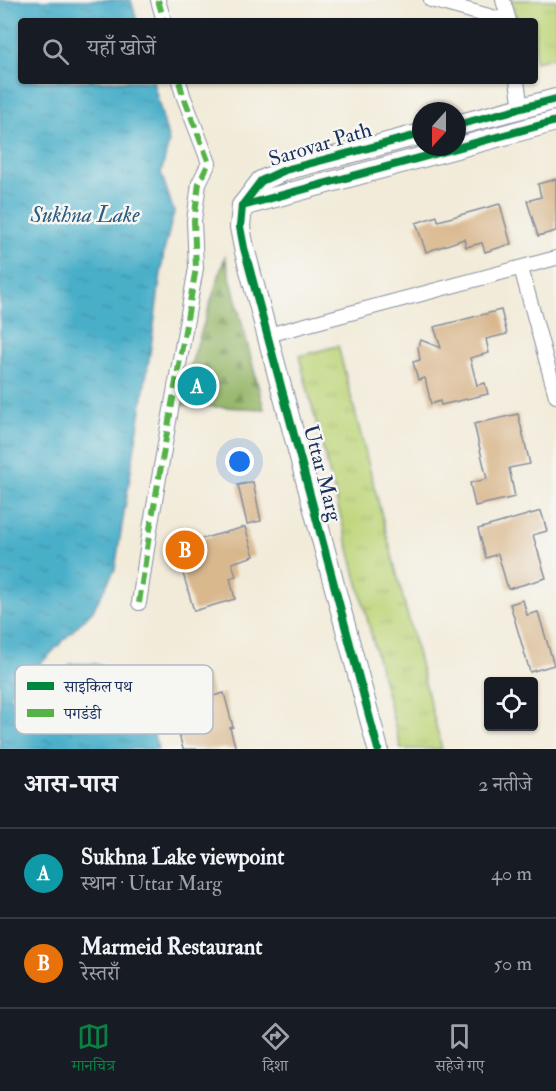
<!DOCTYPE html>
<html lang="hi">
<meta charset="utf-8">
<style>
:root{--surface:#171b24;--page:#20242c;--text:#f1f3f6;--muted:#9ea1a6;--line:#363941;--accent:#0b8043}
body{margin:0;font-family:"IM FELL Double Pica","Noto Serif Devanagari",serif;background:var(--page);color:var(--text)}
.controls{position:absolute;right:18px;bottom:18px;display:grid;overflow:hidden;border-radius:6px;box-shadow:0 2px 4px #0004}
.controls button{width:54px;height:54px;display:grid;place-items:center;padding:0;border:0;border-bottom:2px solid var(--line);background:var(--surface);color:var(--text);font:30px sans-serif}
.compass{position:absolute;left:412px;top:102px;width:54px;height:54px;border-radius:50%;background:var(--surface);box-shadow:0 2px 4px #0004;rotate:201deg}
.you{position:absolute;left:240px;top:462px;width:21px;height:21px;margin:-15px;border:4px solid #fff;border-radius:50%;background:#1a73e8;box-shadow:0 0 0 9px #1a73e833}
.badge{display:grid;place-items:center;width:39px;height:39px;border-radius:50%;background:var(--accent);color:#fff;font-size:20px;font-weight:700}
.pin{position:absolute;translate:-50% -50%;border:3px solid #fff;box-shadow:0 2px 6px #0006}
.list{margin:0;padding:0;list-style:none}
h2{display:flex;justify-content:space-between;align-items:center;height:78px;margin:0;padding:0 24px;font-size:26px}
h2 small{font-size:20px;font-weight:400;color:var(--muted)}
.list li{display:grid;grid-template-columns:39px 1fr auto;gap:18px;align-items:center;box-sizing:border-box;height:90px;padding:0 24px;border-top:2px solid var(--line)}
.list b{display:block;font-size:22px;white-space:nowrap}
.list p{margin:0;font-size:20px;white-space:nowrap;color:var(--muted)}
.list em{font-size:20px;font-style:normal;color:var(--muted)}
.icon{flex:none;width:33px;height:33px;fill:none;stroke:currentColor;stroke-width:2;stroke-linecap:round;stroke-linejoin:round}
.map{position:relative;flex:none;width:556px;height:749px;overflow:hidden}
.search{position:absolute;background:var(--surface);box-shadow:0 2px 4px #0004;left:18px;right:18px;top:18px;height:66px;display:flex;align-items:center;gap:15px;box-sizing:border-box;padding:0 21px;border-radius:6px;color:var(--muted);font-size:22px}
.sheet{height:258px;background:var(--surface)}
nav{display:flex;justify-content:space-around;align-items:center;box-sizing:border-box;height:84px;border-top:2px solid var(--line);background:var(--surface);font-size:16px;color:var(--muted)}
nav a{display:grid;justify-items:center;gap:3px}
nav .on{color:var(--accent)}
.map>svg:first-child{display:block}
.grass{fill:url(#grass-tufts);stroke:#6c826c;stroke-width:1.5}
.forest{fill:url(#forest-firs);stroke:#587264;stroke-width:1.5}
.water{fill:url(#water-ripples);stroke:#326f94;stroke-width:1.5}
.building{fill:#d9b88e}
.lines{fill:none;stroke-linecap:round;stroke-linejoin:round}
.street-casing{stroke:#868d9c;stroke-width:16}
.secondary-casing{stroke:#868d9c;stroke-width:22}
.street{stroke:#fff;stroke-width:14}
.secondary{stroke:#fff;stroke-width:20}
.quiet{stroke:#55b248;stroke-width:6;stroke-dasharray:12 6;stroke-linecap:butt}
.cycleway-casing{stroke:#f6f6f2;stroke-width:11}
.cycleway{stroke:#00873e;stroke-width:8}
.labels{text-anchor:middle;stroke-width:5;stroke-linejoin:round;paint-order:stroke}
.street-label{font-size:21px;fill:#1b2f5e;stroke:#f6f6f2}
.water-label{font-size:22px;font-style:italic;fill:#2b5c83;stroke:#f6f6f2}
.key{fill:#f6f6f2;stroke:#b4bac6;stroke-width:1.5}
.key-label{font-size:16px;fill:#1b2f5e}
</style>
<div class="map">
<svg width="556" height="749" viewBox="0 0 556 749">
<defs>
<pattern id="grass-tufts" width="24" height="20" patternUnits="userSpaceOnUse" patternTransform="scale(1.5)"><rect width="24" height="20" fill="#bed579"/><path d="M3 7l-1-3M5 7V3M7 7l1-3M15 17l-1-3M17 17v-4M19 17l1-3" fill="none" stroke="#a3b76b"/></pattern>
<pattern id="forest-firs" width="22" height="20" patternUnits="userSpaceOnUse" patternTransform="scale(1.5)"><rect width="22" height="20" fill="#96b669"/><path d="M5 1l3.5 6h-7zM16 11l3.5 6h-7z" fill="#7a945a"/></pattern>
<pattern id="water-ripples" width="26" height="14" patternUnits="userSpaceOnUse" patternTransform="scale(1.5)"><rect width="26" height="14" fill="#4aafc9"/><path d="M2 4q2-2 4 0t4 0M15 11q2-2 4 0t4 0" fill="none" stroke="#3d8fa6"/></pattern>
</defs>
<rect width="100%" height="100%" fill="#f6f6f2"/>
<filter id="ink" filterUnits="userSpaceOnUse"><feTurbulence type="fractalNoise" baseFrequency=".0167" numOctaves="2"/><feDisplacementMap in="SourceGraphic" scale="12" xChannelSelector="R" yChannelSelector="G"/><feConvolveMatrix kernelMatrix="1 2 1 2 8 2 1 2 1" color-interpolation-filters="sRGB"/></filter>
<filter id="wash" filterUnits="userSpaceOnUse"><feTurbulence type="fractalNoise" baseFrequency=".008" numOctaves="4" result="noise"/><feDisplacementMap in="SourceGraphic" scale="24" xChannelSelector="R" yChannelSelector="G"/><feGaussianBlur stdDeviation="1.35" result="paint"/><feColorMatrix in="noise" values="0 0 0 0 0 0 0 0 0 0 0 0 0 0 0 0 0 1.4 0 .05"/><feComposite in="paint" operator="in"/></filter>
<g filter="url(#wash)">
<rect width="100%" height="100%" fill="#f2ebd9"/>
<g class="grass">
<polygon points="511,0 556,0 556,57 535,62 535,21 517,21"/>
<polygon points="338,346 442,749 401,749 299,356"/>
</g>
<polygon class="forest" points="225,257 264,409 178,405"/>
<polygon class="water" points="0,0 131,0 137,21 21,21 21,81 153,81 169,142 161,173 174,212 164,251 151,347 115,569 93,610 11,694 11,699 21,706 71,664 95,664 137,678 158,749 0,749"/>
<g id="blocks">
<g class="building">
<polygon points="556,179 556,231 538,236 527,201 541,197 538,184"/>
<polygon points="500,204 511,244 485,252 482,243 466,247 464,239 426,252 416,223 437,216 438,221"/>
<polygon points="501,310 507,334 486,339 489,353 470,358 477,385 485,383 488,394 441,405 440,401 431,404 425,378 418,380 413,362 420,360 418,347 421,340 441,348 434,327"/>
<polygon points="518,414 530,464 509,468 515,497 475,506 470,483 487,479 474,424"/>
<polygon points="253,482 261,521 247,524 238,485"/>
<polygon points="541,511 547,531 533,535 546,578 508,589 498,554 486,558 478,529"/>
<polygon points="245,527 254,556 232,563 236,576 230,578 235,599 194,611 175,546"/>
<polygon points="523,600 527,615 538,612 554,665 530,672 510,604"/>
<polygon points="207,674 213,696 224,693 233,727 230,728 236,749 183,749 172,709 192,704 185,679"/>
</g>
</g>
</g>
<g filter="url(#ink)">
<use href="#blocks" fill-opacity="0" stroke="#868d9c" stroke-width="1.5"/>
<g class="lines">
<g class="street-casing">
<g id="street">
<polyline points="158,0 164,21"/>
<polyline points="431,0 507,21"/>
<polyline points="503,0 509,21"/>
<polyline points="517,81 521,108"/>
<polyline points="521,268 556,396"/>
<polyline points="268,335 556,258"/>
<polyline points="139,603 150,529 196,268 194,221 199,183 209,163 183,95 179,81"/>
</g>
</g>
<g class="secondary-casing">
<g id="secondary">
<polyline points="457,125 556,99"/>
<polyline points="242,206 240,227 244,248 378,749"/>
<polyline points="242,206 556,121"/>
<polyline points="242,206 261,181 285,170 421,134"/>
</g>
</g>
<use href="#street" class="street"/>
<use href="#secondary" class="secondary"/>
<g class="quiet">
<polyline points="158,0 164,21"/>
<polyline points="139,603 150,529 196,268 194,221 199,183 209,163 183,95 179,81"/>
</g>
<g class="cycleway-casing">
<g id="cycleway">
<polyline points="457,125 556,99"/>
<polyline points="242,206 240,227 244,248 378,749"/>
<polyline points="242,206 556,121"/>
<polyline points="242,206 261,181 285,170 421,134"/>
</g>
</g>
<use href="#cycleway" class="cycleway"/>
</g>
</g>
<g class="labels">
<g class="street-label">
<text transform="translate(320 144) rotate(-17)" y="7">Sarovar Path</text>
<text transform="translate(323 473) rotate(75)" y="7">Uttar Marg</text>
</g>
<g class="water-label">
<text x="85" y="222">Sukhna Lake</text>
</g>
</g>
<rect x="15" y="665" width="198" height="69" rx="9" class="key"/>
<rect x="27" y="682" width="27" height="8" fill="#00873e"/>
<rect x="27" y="709" width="27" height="8" fill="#55b248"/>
<g class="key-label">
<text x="64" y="692">साइकिल पथ</text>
<text x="64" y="719">पगडंडी</text>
</g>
</svg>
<div class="controls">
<button><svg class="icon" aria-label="locate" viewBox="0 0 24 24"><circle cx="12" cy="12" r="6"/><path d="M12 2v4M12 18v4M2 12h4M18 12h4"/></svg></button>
</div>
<svg class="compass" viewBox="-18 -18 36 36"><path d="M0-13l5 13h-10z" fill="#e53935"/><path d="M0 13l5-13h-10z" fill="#9ea1a6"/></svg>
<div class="you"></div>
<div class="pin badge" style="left:197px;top:386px;background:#0f9aa8">A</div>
<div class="pin badge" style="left:185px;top:550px;background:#e8710a">B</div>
<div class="search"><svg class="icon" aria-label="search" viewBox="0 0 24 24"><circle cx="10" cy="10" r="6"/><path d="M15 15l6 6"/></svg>यहाँ खोजें</div>
</div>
<section class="sheet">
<h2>आस-पास<small>2 नतीजे</small></h2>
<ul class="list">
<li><span class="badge" style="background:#0f9aa8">A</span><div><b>Sukhna Lake viewpoint</b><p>स्थान · Uttar Marg</p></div><em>40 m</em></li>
<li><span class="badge" style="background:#e8710a">B</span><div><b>Marmeid Restaurant</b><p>रेस्तराँ</p></div><em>50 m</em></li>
</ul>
</section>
<nav>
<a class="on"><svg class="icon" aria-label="map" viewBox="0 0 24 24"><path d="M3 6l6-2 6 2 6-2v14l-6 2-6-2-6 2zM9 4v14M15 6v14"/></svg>मानचित्र</a>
<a><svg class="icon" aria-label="directions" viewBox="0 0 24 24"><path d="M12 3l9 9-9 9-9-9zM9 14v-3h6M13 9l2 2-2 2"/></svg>दिशा</a>
<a><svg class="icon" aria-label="saved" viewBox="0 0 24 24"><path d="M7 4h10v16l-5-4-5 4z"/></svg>सहेजे गए</a>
</nav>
